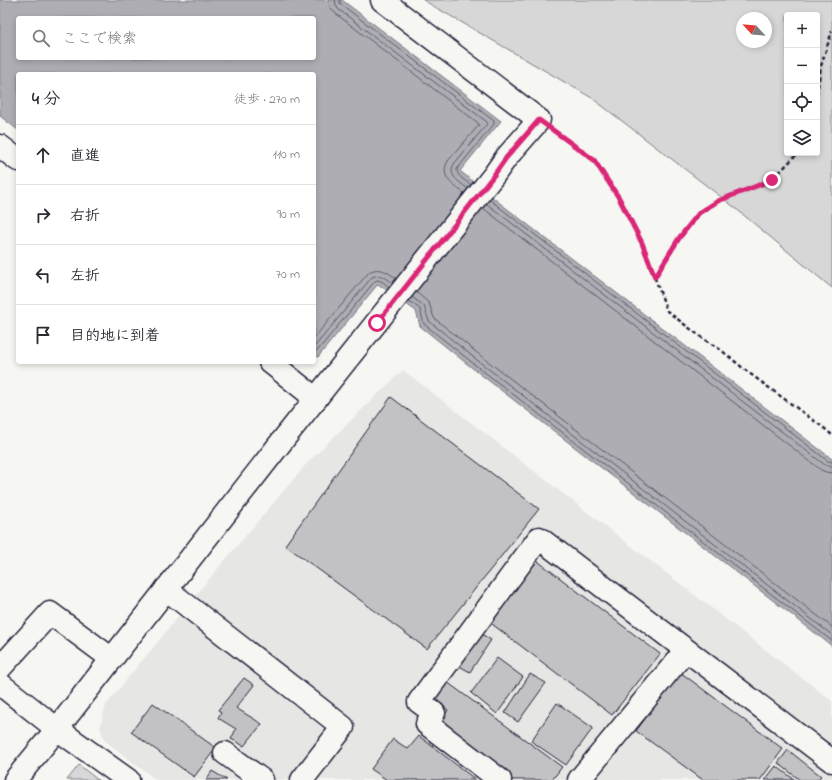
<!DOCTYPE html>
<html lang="ja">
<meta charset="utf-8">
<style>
:root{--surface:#fff;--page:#f7f7f7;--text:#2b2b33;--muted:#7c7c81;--line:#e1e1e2}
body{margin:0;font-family:"Indie Flower","Klee One",sans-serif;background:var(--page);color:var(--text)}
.controls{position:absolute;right:12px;top:12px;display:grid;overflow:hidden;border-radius:4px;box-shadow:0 2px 6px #0003}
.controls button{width:36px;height:36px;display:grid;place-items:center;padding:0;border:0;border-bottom:1px solid var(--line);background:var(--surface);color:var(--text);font:20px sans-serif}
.compass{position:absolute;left:736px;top:12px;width:36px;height:36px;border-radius:50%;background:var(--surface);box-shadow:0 2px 6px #0003;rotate:296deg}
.stop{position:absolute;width:12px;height:12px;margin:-9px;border:3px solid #db2777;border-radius:50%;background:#fff}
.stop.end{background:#db2777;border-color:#fff;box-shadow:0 1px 4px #0008}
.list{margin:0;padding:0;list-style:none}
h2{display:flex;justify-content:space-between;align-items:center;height:52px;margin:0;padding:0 16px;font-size:17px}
h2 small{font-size:13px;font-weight:400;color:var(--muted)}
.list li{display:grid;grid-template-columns:26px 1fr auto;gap:12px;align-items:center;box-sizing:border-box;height:60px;padding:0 16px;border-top:1px solid var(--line)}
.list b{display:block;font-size:15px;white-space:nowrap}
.list em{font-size:13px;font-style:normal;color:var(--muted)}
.icon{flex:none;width:22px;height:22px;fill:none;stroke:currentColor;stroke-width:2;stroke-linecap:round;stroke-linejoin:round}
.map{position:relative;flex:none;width:832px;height:780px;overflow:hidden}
.search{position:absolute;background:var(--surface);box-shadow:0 2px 6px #0003;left:16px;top:16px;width:300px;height:44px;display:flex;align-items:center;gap:10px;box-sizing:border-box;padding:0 14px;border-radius:4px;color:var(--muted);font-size:15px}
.panel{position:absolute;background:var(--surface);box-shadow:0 2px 6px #0003;left:16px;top:72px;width:300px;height:292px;border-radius:4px}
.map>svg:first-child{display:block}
.built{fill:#e6e6e4}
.green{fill:#d7d7d7;stroke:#7c7c89;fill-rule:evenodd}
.water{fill:#adadb3;stroke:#757583;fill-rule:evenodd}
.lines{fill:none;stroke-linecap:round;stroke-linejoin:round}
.shore{stroke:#5a5a6b;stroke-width:1}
.building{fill:#c2c2c4;stroke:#22223b}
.minor-casing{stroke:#22223b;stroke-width:25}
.path{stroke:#22223b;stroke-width:2.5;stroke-dasharray:4 3;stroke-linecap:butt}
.minor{stroke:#f6f6f2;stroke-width:22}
.route{stroke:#db2777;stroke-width:5}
</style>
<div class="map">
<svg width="832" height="780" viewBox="0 0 832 780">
<rect width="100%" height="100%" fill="#f6f6f2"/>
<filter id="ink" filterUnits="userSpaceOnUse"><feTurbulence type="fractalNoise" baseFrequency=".025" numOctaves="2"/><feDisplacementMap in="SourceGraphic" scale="8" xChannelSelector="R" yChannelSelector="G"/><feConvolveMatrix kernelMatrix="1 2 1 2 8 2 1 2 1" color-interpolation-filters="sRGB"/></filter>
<g filter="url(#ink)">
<polygon class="built" points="403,370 832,701 832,780 156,780 105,741 100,727 106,705 199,591 308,462"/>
<g class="green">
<path d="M423 0H832V288L729 203 592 98ZM787 15H817V153H787ZM742 18H766V42H742Z"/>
<polygon points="79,765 98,780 67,780"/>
</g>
<path class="water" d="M0 0H342L501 121 460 171 501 204 832 459V646L471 367 420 326 416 311 378 284 318 357 314 354V74H18V130L0 116ZM18 18H314V58H18Z"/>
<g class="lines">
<g class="shore">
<path d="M329 0 330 7 335 13 478 123 479 125 448 161C439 177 453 185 464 193"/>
<path d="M335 0 336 5 338 9 487 122V124L454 164C447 176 460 182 468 189"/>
<path d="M340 0V3L342 5 494 121V124L457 169C456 176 466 181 471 185"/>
<polyline points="490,200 828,461 832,462"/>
<polyline points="487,204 825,465 828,466 832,467"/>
<polyline points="483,208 821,470 826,472 832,473"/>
<polyline points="416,292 429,303 434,318 481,356 832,627"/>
<polyline points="412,297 424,306 429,321 477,360 832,635"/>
<polyline points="409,301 420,309 424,324 474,364 832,641"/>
<path d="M314 338 369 272C380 266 387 272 396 278"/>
<path d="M314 346 316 345 372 277C381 273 386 278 393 283"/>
<path d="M314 351 318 350 375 281C380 278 385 284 389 287"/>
</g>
</g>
<g class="building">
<polygon points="391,397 539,509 427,649 285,545"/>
<polygon points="531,556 660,654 612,715 484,618"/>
<polygon points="477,631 491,640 470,672 454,663"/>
<polygon points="497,658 523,677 497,714 471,693"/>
<polygon points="680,672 783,749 760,780 703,780 636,731"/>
<polygon points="530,674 546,683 518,722 505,713"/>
<polygon points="244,678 254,685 236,708 262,724 244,746 231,739 236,729 218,718 221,712 218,710"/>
<polygon points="443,679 562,767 552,780 508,780 438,725 448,710 431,697"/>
<polygon points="153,703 216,748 194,777 131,732"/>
<polygon points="557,703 593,728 566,765 531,741"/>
<polygon points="419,736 476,780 387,780 371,769 393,739 408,749"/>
<polygon points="788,750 821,776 817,780 800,780 778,763"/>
<polygon points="776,766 795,780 765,780"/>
<polygon points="212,771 227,780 206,780"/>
</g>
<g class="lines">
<g class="minor-casing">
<g id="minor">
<polyline points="0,146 18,160"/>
<polyline points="270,362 316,399"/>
<polyline points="166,589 343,727 302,780"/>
<polyline points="0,668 50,613 112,659"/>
<polyline points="0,684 57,729 128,780"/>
<polyline points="225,753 262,780"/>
<polyline points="15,780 57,729 286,436 494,175 506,158 539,120 382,0"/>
<polyline points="500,780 427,724 434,713 419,702 539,538 832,761"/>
<polyline points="579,780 686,650"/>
</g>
</g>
<g class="path">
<polyline points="817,94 821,66 832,31"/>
<polyline points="554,131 594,160 619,198 642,243 667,311 705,340 721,350 749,373 824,428 832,435"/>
<polyline points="655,277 679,239 699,213 718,201 772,180 798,153"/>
</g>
<use href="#minor" class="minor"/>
</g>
</g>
<g class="lines" filter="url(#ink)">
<polyline class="route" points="377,323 494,175 506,158 539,120 594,160 619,198 642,243 655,277 679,238 699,213 718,201 772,180"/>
</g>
</svg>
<div class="controls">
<button>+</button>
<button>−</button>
<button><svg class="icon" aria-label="locate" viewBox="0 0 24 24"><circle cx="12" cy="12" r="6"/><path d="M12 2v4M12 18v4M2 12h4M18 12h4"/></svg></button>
<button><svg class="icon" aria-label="layers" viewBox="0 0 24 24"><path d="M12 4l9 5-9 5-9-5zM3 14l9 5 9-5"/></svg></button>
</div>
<svg class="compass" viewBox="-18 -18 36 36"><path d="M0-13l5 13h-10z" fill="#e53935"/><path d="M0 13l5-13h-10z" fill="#7c7c81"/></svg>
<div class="stop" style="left:377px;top:323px"></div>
<div class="stop end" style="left:772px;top:180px"></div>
<div class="search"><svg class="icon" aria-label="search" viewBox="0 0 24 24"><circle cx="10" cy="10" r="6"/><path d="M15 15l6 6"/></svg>ここで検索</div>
<section class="panel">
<h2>4 分<small>徒歩 · 270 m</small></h2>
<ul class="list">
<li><svg class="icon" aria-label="ahead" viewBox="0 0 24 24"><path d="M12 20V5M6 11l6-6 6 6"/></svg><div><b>直進</b></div><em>110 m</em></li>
<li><svg class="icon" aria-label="right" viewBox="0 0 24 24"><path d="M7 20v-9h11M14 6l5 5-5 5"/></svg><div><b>右折</b></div><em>90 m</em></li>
<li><svg class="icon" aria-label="left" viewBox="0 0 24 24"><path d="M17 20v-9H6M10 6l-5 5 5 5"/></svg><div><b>左折</b></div><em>70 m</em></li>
<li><svg class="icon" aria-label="arrive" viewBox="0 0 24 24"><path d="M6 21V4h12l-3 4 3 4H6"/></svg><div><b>目的地に到着</b></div></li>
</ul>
</section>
</div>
